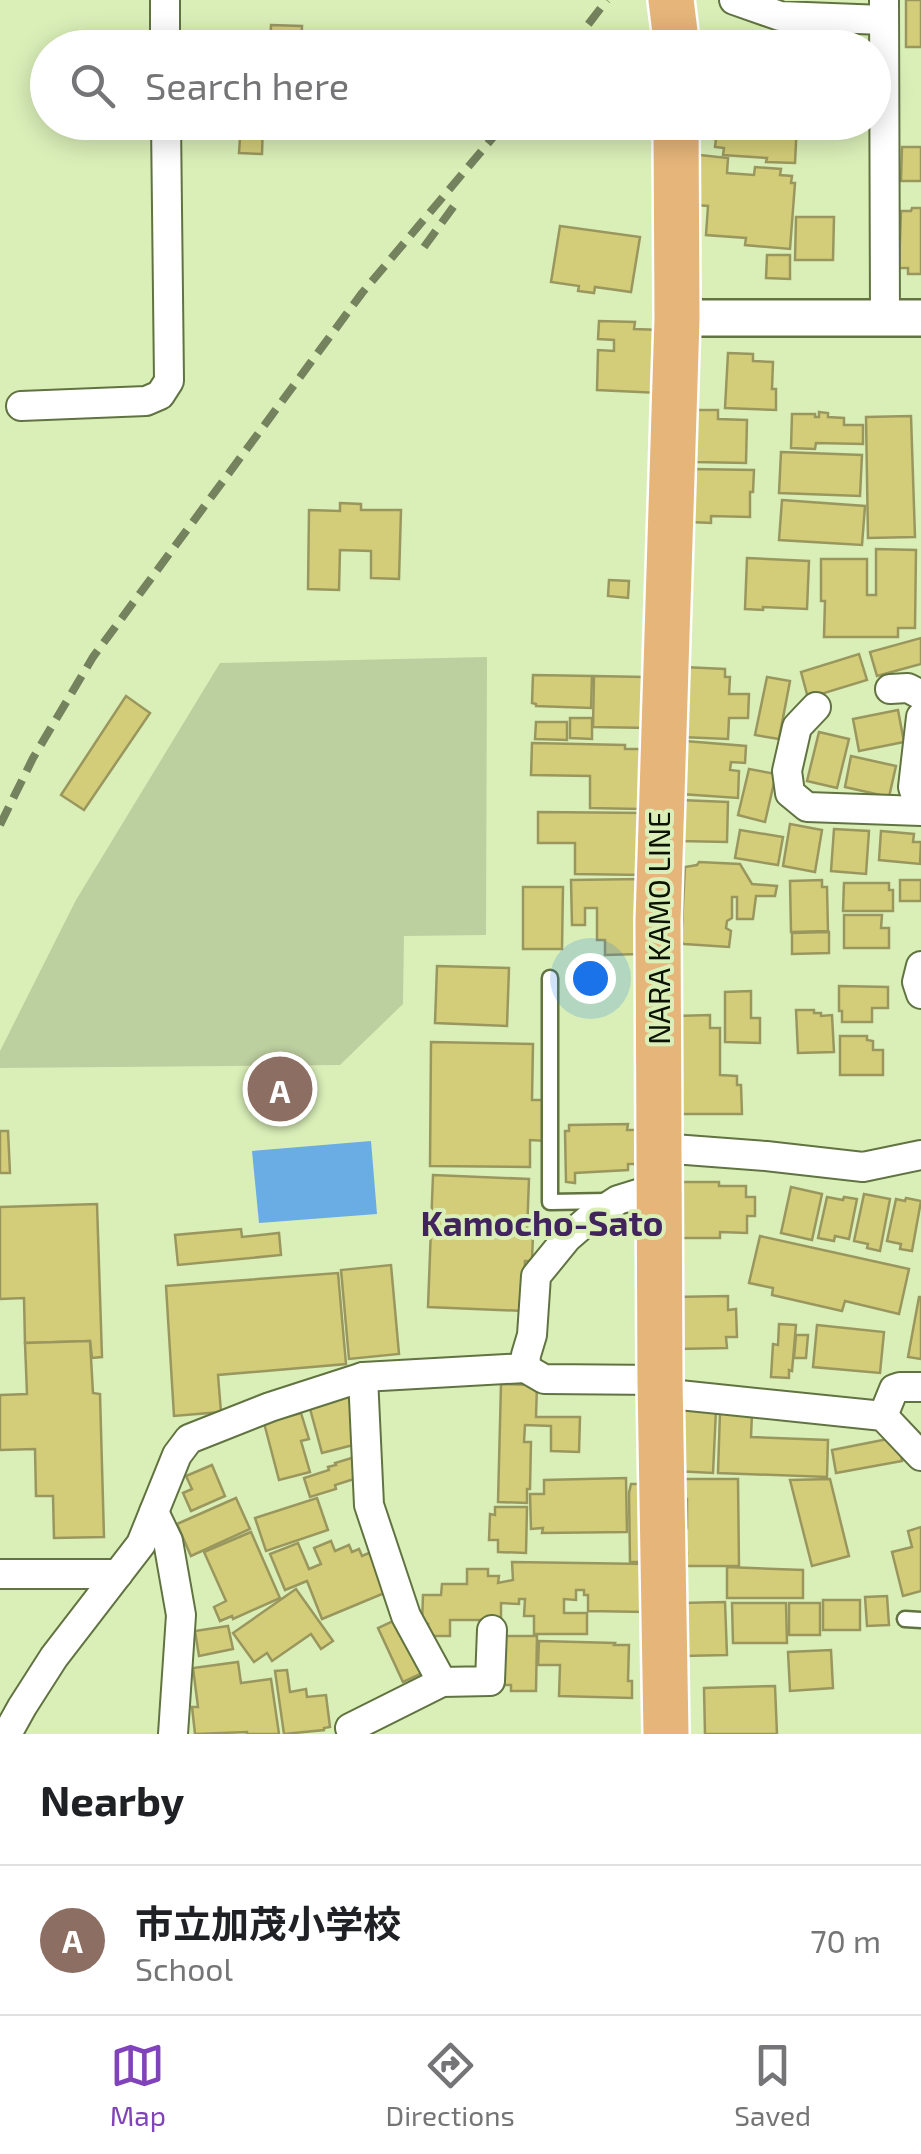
<!DOCTYPE html>
<meta charset="utf-8">
<style>
:root{--surface:#fff;--page:#f2f2f2;--text:#202124;--muted:#757577;--line:#e0e0e0;--accent:#8143b9}
body{margin:0;font-family:"Exo 2","Noto Sans JP",sans-serif;background:var(--page);color:var(--text)}
.you{position:absolute;left:590px;top:978px;width:35px;height:35px;margin:-25px;border:8px solid #fff;border-radius:50%;background:#1a73e8;box-shadow:0 0 0 15px #1a73e833}
.badge{display:grid;place-items:center;width:65px;height:65px;border-radius:50%;background:var(--accent);color:#fff;font-size:32px;font-weight:700}
.pin{position:absolute;translate:-50% -50%;border:5px solid #fff;box-shadow:0 2px 10px #0006}
.list{margin:0;padding:0;list-style:none}
h2{display:flex;justify-content:space-between;align-items:center;height:130px;margin:0;padding:0 40px;font-size:42px}
h2 small{font-size:32px;font-weight:400;color:var(--muted)}
.list li{display:grid;grid-template-columns:65px 1fr auto;gap:30px;align-items:center;box-sizing:border-box;height:150px;padding:0 40px;border-top:2px solid var(--line)}
.list b{display:block;font-size:38px;white-space:nowrap}
.list p{margin:0;font-size:32px;white-space:nowrap;color:var(--muted)}
.list em{font-size:32px;font-style:normal;color:var(--muted)}
.icon{flex:none;width:55px;height:55px;fill:none;stroke:currentColor;stroke-width:2;stroke-linecap:round;stroke-linejoin:round}
.map{position:relative;flex:none;width:921px;height:1734px;overflow:hidden}
.search{position:absolute;background:var(--surface);box-shadow:0 5px 25px #0003;left:30px;right:30px;top:30px;height:110px;display:flex;align-items:center;gap:25px;box-sizing:border-box;padding:0 35px;border-radius:55px;color:var(--muted);font-size:38px}
.sheet{height:280px;background:var(--surface)}
nav{display:flex;justify-content:space-around;align-items:center;box-sizing:border-box;height:140px;border-top:2px solid var(--line);background:var(--surface);font-size:28px;color:var(--muted)}
nav a{display:grid;justify-items:center;gap:5px}
nav .on{color:var(--accent)}
.map>svg:first-child{display:block}
.green{fill:#bccf9f}
.water{fill:#6aace4}
.building{fill:#d3cd79;stroke:#9a975e;stroke-width:2.5}
.lines{fill:none;stroke-linecap:round;stroke-linejoin:round}
.service-casing{stroke:#617341;stroke-width:19}
.minor-casing{stroke:#617341;stroke-width:32}
.tertiary-casing{stroke:#617341;stroke-width:40}
.primary-casing{stroke:#fff;stroke-width:50}
.service{stroke:#fff;stroke-width:14}
.minor{stroke:#fff;stroke-width:28}
.tertiary{stroke:#fff;stroke-width:35}
.primary{stroke:#e5b57a;stroke-width:45}
.rail{stroke:#74825e;stroke-width:8;stroke-dasharray:20 10;stroke-linecap:butt}
.labels{text-anchor:middle;stroke-width:8;stroke-linejoin:round;paint-order:stroke}
.street-label{font-size:30px;fill:#0b1201;stroke:#daefb8}
.quarter-label{font-size:35px;font-weight:bold;fill:#41245d;stroke:#daefb8}
</style>
<div class="map">
<svg width="921" height="1734" viewBox="0 0 921 1734">
<rect width="100%" height="100%" fill="#daefb8"/>
<polygon class="green" points="487,657 486,935 404,936 403,1004 340,1065 0,1068 0,1051 76,900 220,663"/>
<polygon class="water" points="371,1141 377,1214 259,1223 252,1151"/>
<g class="building">
<rect x="906" y="0" width="15" height="47"/>
<polygon points="271,25 302,26 301,48 270,48"/>
<polygon points="719,35 766,35 766,47 793,48 719,48"/>
<polygon points="241,122 263,122 262,154 239,153"/>
<polygon points="700,122 797,122 795,163 766,162 767,158 723,155 724,148 715,147 716,139 699,138"/>
<polygon points="902,147 921,147 921,181 901,181"/>
<polygon points="700,155 728,158 727,173 754,175 755,167 781,169 780,175 792,176 791,183 795,183 790,249 745,245 746,238 706,235 708,206 696,205"/>
<polygon points="912,208 921,208 921,274 908,274 908,268 899,268 901,211 911,211"/>
<polygon points="796,217 834,217 833,260 795,260"/>
<polygon points="560,226 640,237 631,292 595,287 594,293 578,291 579,286 551,282"/>
<polygon points="767,255 790,255 790,279 766,278"/>
<polygon points="599,321 635,322 634,329 662,330 659,393 597,390 598,350 614,351 614,340 598,339"/>
<polygon points="728,353 753,354 753,361 773,362 772,389 776,389 776,410 725,408"/>
<polygon points="696,410 718,410 718,419 747,420 746,463 695,462"/>
<polygon points="819,412 828,413 828,417 844,418 844,425 863,425 863,444 816,443 815,449 791,448 792,414 815,414 815,417 819,417"/>
<polygon points="911,416 915,537 868,538 866,417"/>
<polygon points="781,452 862,455 860,496 779,493"/>
<polygon points="691,469 754,470 753,492 750,492 750,517 711,516 711,523 690,522"/>
<polygon points="782,500 865,506 862,545 779,540"/>
<polygon points="340,503 361,504 361,510 401,510 399,579 371,578 371,551 340,550 339,590 308,589 309,510 340,511"/>
<polygon points="876,549 916,550 915,628 898,628 898,637 824,637 825,601 821,601 821,559 867,559 867,595 876,595"/>
<polygon points="747,558 809,561 807,609 763,607 763,610 745,609"/>
<polygon points="609,580 629,581 628,598 608,596"/>
<polygon points="921,638 921,664 877,676 870,652"/>
<polygon points="859,654 867,680 808,698 801,672"/>
<polygon points="683,667 725,669 725,677 730,677 729,694 749,694 748,718 729,718 728,739 681,737"/>
<polygon points="533,675 592,676 591,708 536,706 536,704 532,703"/>
<polygon points="594,676 645,677 650,728 593,727"/>
<polygon points="767,677 790,681 779,739 755,735"/>
<polygon points="126,696 150,713 84,810 61,795"/>
<polygon points="898,710 904,742 859,751 853,719"/>
<polygon points="570,718 592,718 592,739 570,738"/>
<polygon points="536,722 567,722 567,740 535,739"/>
<polygon points="819,732 849,739 837,788 807,781"/>
<polygon points="685,741 746,746 745,763 731,762 730,770 739,771 738,798 681,794"/>
<polygon points="532,743 625,745 625,749 640,749 639,809 590,808 590,776 531,775"/>
<polygon points="851,756 896,766 889,797 845,787"/>
<polygon points="749,769 776,774 765,822 738,815"/>
<polygon points="680,800 728,802 727,842 679,841"/>
<polygon points="538,812 647,813 646,875 575,874 575,843 538,843"/>
<polygon points="790,824 822,830 815,872 783,866"/>
<polygon points="834,829 869,831 866,874 831,871"/>
<polygon points="740,830 783,837 778,865 735,858"/>
<polygon points="881,831 914,834 913,842 921,842 920,864 879,860"/>
<polygon points="699,862 740,864 752,884 777,886 775,896 756,896 753,919 737,919 737,897 732,897 732,918 727,921 726,928 731,931 729,947 684,944 681,942 685,867 697,865"/>
<polygon points="642,879 640,954 605,955 605,940 597,940 597,908 585,908 585,925 572,925 571,880"/>
<polygon points="822,880 822,887 827,887 828,931 791,932 790,881"/>
<rect x="900" y="880" width="21" height="21"/>
<polygon points="844,883 889,883 889,890 893,890 893,911 843,911"/>
<polygon points="523,887 563,887 562,949 523,949"/>
<polygon points="844,915 882,915 881,928 889,928 889,948 844,948"/>
<polygon points="829,932 829,953 792,954 792,933"/>
<polygon points="437,966 509,968 507,1026 435,1023"/>
<polygon points="839,986 888,987 888,1008 872,1008 872,1022 842,1022 842,1011 839,1011"/>
<polygon points="751,991 751,1018 760,1018 760,1043 725,1042 725,992"/>
<polygon points="796,1010 814,1010 814,1013 821,1013 821,1016 832,1015 834,1052 798,1053"/>
<polygon points="710,1015 710,1028 720,1028 720,1075 737,1076 737,1085 741,1085 742,1114 676,1114 675,1016"/>
<polygon points="840,1036 867,1036 867,1040 873,1041 873,1050 883,1050 883,1075 840,1075"/>
<polygon points="431,1042 533,1044 532,1100 547,1100 546,1141 530,1140 530,1167 430,1166"/>
<polygon points="628,1124 627,1130 637,1130 646,1164 628,1164 628,1170 575,1173 575,1183 566,1182 565,1131 569,1131 569,1125"/>
<polygon points="0,1131 8,1131 10,1173 0,1173"/>
<polygon points="433,1175 529,1179 527,1233 533,1234 532,1261 525,1261 523,1311 428,1307"/>
<polygon points="676,1182 719,1182 719,1186 746,1186 746,1197 755,1197 755,1216 747,1216 747,1233 720,1232 720,1238 676,1238"/>
<polygon points="791,1187 822,1194 812,1240 781,1233"/>
<polygon points="864,1194 890,1199 880,1251 867,1248 868,1244 854,1241"/>
<polygon points="827,1197 843,1200 844,1197 857,1199 849,1239 835,1236 834,1241 818,1238"/>
<polygon points="906,1198 921,1201 912,1251 900,1249 901,1244 887,1241 896,1199 905,1201"/>
<polygon points="97,1204 102,1357 92,1358 90,1341 25,1343 24,1298 0,1299 0,1207"/>
<polygon points="241,1229 242,1237 279,1233 281,1255 178,1265 175,1235"/>
<polygon points="760,1236 909,1269 899,1314 845,1301 842,1311 772,1295 773,1288 749,1283"/>
<polygon points="391,1265 399,1354 349,1359 341,1270"/>
<polygon points="338,1273 346,1364 218,1375 221,1412 174,1416 166,1286"/>
<polygon points="728,1296 728,1310 736,1309 737,1337 726,1337 727,1348 676,1349 674,1297"/>
<polygon points="919,1297 921,1297 921,1359 908,1357"/>
<polygon points="779,1324 796,1325 792,1371 789,1370 789,1378 771,1377 773,1344 778,1345"/>
<polygon points="817,1325 884,1332 880,1373 813,1367"/>
<polygon points="796,1335 808,1335 806,1358 794,1358"/>
<polygon points="90,1341 93,1393 100,1394 104,1537 54,1538 53,1496 36,1496 35,1449 0,1450 0,1395 27,1394 25,1343"/>
<polygon points="501,1384 537,1385 536,1417 580,1417 579,1452 551,1451 551,1426 525,1425 524,1442 531,1442 530,1489 527,1489 527,1503 498,1502"/>
<polygon points="348,1395 361,1443 322,1453 309,1405"/>
<polygon points="678,1408 716,1410 713,1473 675,1471"/>
<polygon points="720,1412 752,1413 751,1437 828,1440 827,1477 718,1473"/>
<polygon points="301,1413 309,1439 301,1441 310,1472 279,1480 264,1423"/>
<polygon points="898,1437 902,1461 836,1473 832,1450"/>
<polygon points="355,1457 354,1479 335,1485 336,1489 310,1497 304,1478 329,1470 328,1467 336,1465 335,1463"/>
<polygon points="212,1465 225,1496 191,1511 183,1493 192,1489 186,1476"/>
<polygon points="626,1478 627,1532 542,1533 543,1528 531,1529 530,1494 544,1494 544,1480"/>
<polygon points="677,1479 738,1479 739,1566 686,1566 687,1553 681,1554 681,1528 687,1528 687,1499 677,1499"/>
<polygon points="830,1479 849,1556 812,1566 790,1480"/>
<polygon points="631,1484 646,1484 647,1562 630,1562 629,1493"/>
<polygon points="236,1498 250,1529 191,1556 177,1524"/>
<polygon points="317,1498 328,1530 266,1551 255,1518"/>
<polygon points="495,1507 527,1507 526,1553 498,1552 498,1540 489,1540 490,1514 495,1515"/>
<polygon points="921,1527 921,1591 903,1596 892,1552 912,1547 908,1531"/>
<polygon points="251,1532 280,1598 233,1619 232,1616 220,1621 214,1607 226,1601 204,1552"/>
<polygon points="331,1541 335,1551 349,1545 352,1552 359,1549 362,1556 378,1549 394,1589 322,1619 307,1581 285,1590 270,1554 298,1543 309,1569 321,1564 314,1548"/>
<polygon points="512,1562 647,1564 646,1612 588,1611 588,1595 584,1595 584,1590 576,1590 576,1600 564,1599 564,1613 587,1613 587,1634 534,1634 534,1616 524,1616 525,1599 519,1599 519,1604 501,1603 501,1620 450,1620 450,1636 428,1636 428,1624 422,1624 423,1595 441,1595 442,1584 467,1584 467,1569 488,1569 488,1576 499,1576 498,1583 513,1580"/>
<polygon points="727,1567 803,1570 803,1598 727,1598"/>
<polygon points="296,1589 333,1641 321,1649 311,1634 272,1661 267,1653 254,1662 233,1633"/>
<polygon points="887,1596 889,1625 867,1626 865,1597"/>
<rect x="823" y="1600" width="37" height="30"/>
<polygon points="725,1602 727,1655 683,1656 681,1603"/>
<polygon points="732,1603 786,1603 787,1643 733,1643"/>
<rect x="789" y="1603" width="31" height="32"/>
<polygon points="393,1621 429,1670 403,1682 378,1628"/>
<polygon points="228,1626 233,1649 199,1656 195,1631"/>
<polygon points="504,1636 537,1636 536,1691 511,1691 511,1685 503,1685"/>
<polygon points="539,1641 615,1643 614,1645 629,1645 628,1681 632,1681 632,1698 559,1696 560,1665 538,1665"/>
<polygon points="831,1650 833,1688 790,1691 788,1652"/>
<polygon points="238,1662 241,1683 271,1679 279,1734 247,1734 247,1732 195,1734 192,1707 198,1707 193,1668"/>
<polygon points="287,1670 290,1692 306,1689 307,1697 326,1695 330,1727 324,1728 324,1730 284,1734 275,1671"/>
<polygon points="775,1686 777,1734 705,1734 704,1688"/>
</g>
<g class="lines">
<g class="service-casing">
<g id="service">
<polyline points="550,978 550,1202 607,1201"/>
<polyline points="905,1619 921,1620"/>
</g>
</g>
<g class="minor-casing">
<g id="minor">
<polyline points="165,0 165,48"/>
<polyline points="734,0 780,16 883,20"/>
<polyline points="884,0 885,318"/>
<polyline points="21,406 146,401 160,395 169,381 166,122"/>
<polyline points="890,689 908,688 921,695"/>
<polyline points="816,707 797,727 787,771 790,793 807,807 921,811"/>
<polyline points="920,809 913,787 921,717"/>
<polyline points="921,966 917,982 921,994"/>
<polyline points="660,1148 766,1156 863,1167 921,1155"/>
<polyline points="525,1368 526,1355 532,1335 536,1276 567,1238 589,1219 618,1200 660,1187"/>
<polyline points="363,1377 369,1505 406,1616 442,1682"/>
<polyline points="660,1393 883,1416 921,1456"/>
<polyline points="883,1416 894,1389 900,1387 921,1387"/>
<polyline points="154,1512 168,1541 181,1615 173,1734"/>
<polyline points="0,1574 118,1574"/>
<polyline points="350,1728 442,1682 490,1681 492,1630"/>
<polyline points="7,1734 22,1707 54,1657 141,1544 177,1455 189,1439 270,1407 363,1377 525,1368 544,1379 660,1380"/>
</g>
</g>
<g class="tertiary-casing">
<polyline id="tertiary" points="677,318 921,318"/>
</g>
<g class="primary-casing">
<g id="primary">
<polyline points="671,0 677,48"/>
<polyline points="666,1734 660,1380 658,921 677,318 676,122"/>
</g>
</g>
<use href="#service" class="service"/>
<use href="#minor" class="minor"/>
<use href="#tertiary" class="tertiary"/>
<use href="#primary" class="primary"/>
<g class="rail">
<polyline points="570,48 607,0"/>
<polyline points="424,247 459,199"/>
<polyline points="0,825 33,758 93,657 362,293 506,122"/>
</g>
</g>
<g class="labels">
<g class="street-label">
<text transform="translate(660 928) rotate(-90)" y="10">NARA KAMO LINE</text>
</g>
<g class="quarter-label">
<text x="542" y="1236">Kamocho-Sato</text>
</g>
</g>
</svg>
<div class="you"></div>
<div class="pin badge" style="left:280px;top:1089px;background:#8d6e63">A</div>
<div class="search"><svg class="icon" aria-label="search" viewBox="0 0 24 24"><circle cx="10" cy="10" r="6"/><path d="M15 15l6 6"/></svg>Search here</div>
</div>
<section class="sheet">
<h2>Nearby<small></small></h2>
<ul class="list">
<li><span class="badge" style="background:#8d6e63">A</span><div><b>市立加茂小学校</b><p>School</p></div><em>70 m</em></li>
</ul>
</section>
<nav>
<a class="on"><svg class="icon" aria-label="map" viewBox="0 0 24 24"><path d="M3 6l6-2 6 2 6-2v14l-6 2-6-2-6 2zM9 4v14M15 6v14"/></svg>Map</a>
<a><svg class="icon" aria-label="directions" viewBox="0 0 24 24"><path d="M12 3l9 9-9 9-9-9zM9 14v-3h6M13 9l2 2-2 2"/></svg>Directions</a>
<a><svg class="icon" aria-label="saved" viewBox="0 0 24 24"><path d="M7 4h10v16l-5-4-5 4z"/></svg>Saved</a>
</nav>
